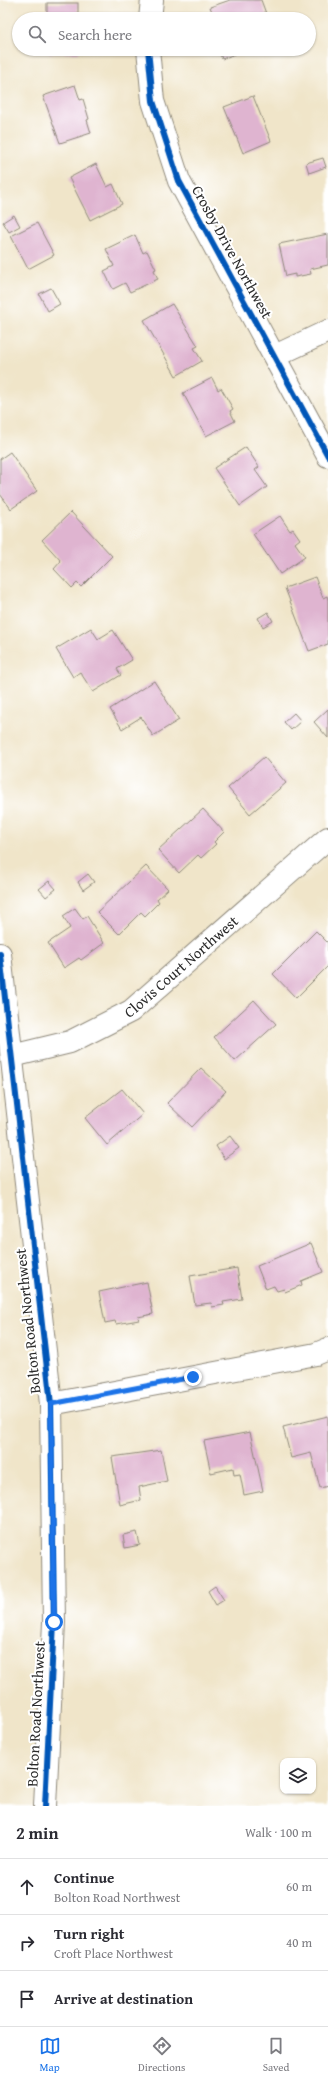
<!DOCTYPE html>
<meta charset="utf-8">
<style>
:root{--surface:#fff;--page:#f7f7f7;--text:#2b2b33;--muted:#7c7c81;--line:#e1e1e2;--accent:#1a73e8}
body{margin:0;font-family:"Gentium Book Plus",serif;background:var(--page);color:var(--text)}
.controls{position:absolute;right:12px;bottom:12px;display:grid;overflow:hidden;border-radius:8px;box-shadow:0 1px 3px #0004}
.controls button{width:36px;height:36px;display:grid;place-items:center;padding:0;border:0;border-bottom:1px solid var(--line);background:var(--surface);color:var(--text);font:20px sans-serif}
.stop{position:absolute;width:12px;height:12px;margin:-9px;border:3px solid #1a73e8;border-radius:50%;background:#fff}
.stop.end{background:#1a73e8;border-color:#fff;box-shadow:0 1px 4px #0008}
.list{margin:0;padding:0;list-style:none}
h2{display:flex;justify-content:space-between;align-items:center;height:52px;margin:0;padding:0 16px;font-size:17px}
h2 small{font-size:13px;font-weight:400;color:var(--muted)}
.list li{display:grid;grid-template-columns:26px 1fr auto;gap:12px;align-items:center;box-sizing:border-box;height:56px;padding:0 16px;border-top:1px solid var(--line)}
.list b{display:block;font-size:15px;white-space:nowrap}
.list p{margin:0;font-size:13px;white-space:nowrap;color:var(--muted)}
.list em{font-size:13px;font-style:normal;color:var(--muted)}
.icon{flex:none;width:22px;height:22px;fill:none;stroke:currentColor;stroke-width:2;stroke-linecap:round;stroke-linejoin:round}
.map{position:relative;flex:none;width:328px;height:1806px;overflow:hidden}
.search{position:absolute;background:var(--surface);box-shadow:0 1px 3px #0004;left:12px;right:12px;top:12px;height:44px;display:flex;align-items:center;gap:10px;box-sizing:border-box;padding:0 14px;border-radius:22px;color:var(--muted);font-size:15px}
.sheet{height:220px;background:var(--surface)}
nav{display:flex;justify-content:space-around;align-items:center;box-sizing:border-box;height:56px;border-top:1px solid var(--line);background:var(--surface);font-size:11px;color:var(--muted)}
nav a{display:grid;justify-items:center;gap:2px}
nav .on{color:var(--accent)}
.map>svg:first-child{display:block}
.building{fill:#dfb4d0}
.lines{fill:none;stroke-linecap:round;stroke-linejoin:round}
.minor-casing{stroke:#8e887a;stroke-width:24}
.minor{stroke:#fff;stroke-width:22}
.cycleway-casing{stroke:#fff;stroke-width:8}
.cycleway{stroke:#0057b8;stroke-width:6}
.route{stroke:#1a73e8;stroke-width:5}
.labels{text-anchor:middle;stroke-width:4;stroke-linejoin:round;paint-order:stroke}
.street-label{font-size:15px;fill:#2b2b2b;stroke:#fff}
</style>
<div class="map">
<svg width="328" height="1806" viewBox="0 0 328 1806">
<rect width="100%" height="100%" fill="#fff"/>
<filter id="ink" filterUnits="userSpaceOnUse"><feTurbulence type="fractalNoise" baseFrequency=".025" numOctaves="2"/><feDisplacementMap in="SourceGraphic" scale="8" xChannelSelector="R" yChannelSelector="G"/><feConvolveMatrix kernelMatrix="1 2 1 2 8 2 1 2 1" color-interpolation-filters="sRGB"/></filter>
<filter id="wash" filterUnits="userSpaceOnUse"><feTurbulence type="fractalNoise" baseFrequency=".012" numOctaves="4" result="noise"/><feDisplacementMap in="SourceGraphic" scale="16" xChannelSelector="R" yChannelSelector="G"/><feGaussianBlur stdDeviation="0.9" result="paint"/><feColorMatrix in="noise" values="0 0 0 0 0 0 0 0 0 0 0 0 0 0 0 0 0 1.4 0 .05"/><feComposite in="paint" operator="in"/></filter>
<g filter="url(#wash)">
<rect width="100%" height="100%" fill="#f0e5c9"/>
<g id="blocks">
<g class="building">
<polygon points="230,0 261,0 268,19 200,19 213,14 210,7"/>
<rect x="47" y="3" width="31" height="16"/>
<rect x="48" y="49" width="31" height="4"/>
<polygon points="218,49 248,49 222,59"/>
<polygon points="75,85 80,100 83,99 89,119 87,120 91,133 60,143 43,96"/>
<polygon points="253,96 271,141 243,153 224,107"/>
<polygon points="323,158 326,167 309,173 306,163"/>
<polygon points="96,164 107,187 113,184 122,204 90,220 69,178"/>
<polygon points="14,215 20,226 9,232 3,222"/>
<polygon points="37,223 54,255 28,269 11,236"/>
<polygon points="328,234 328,265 310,269 311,274 295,277 295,274 286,276 279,244"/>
<polygon points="135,235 143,253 147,251 156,269 154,270 158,279 130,292 125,283 113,289 104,271 114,266 106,249"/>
<polygon points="51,288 60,304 48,311 39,294"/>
<polygon points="172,304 198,346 194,348 202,361 176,376 144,320"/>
<polygon points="212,378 218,390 221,388 233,409 230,411 235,421 206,436 183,393"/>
<polygon points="246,447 259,467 255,470 267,487 240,506 214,468"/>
<polygon points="10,452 37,491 11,509 0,494 0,459"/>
<polygon points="71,512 112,556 81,587 77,583 72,588 54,569 61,561 42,540"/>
<polygon points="280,516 290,531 293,529 300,539 295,543 305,557 280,574 253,534"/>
<polygon points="315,577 323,598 327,596 328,600 328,644 309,651 285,588"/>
<polygon points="268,612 273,621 263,627 258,618"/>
<polygon points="91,628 98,639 113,630 132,660 117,669 121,675 93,692 80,672 73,677 56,649"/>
<polygon points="154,681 179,720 153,736 141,717 122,729 110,709"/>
<polygon points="328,709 328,738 314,722"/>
<polygon points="294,713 301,721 291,730 284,722"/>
<polygon points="264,757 286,783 250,814 228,788"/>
<polygon points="203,809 224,832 214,842 216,844 201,858 198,855 179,873 158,850"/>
<polygon points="146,866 168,889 157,899 159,902 145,916 141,912 119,934 97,912"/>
<polygon points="88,874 94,882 83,890 78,882"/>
<polygon points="49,881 56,889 46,897 39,889"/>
<polygon points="75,908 83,919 87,916 104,943 81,960 79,958 64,968 48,943 70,928 63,916"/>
<polygon points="316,931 328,943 328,966 296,998 273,974"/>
<polygon points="254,1000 276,1024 235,1061 214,1037"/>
<polygon points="201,1068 226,1091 192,1127 167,1103"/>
<polygon points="122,1089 143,1114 107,1145 85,1118"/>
<polygon points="230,1136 239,1148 224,1159 216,1146"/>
<polygon points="311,1243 323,1272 301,1281 302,1285 285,1292 284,1289 277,1291 274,1286 266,1289 257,1266"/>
<polygon points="237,1268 242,1299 223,1302 224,1305 212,1307 211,1303 195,1305 190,1276"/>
<polygon points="147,1282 153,1314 138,1317 139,1320 116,1324 115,1321 105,1323 99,1292"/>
<polygon points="328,1416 328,1486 320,1488 311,1453 291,1458 283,1427"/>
<polygon points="250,1432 263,1491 244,1495 240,1474 234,1475 233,1468 211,1473 204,1441"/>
<polygon points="161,1450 167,1481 139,1487 141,1500 120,1505 112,1457"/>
<polygon points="137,1532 140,1545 125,1548 123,1535"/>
<polygon points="215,1586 224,1600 216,1605 208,1591"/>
</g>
</g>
</g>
<g filter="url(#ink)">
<use href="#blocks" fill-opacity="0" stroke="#8e887a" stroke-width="1"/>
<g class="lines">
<g class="minor-casing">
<g id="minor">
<polyline points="150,19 152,0"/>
<polyline points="148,49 153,101 179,181 328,456"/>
<polyline points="275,356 328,331"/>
<polyline points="0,954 51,1404 54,1622 45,1806"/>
<path id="s1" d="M12 1056 70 1042 131 1011 328 838"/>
<polyline points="51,1404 316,1354 328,1349"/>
</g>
</g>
<use href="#minor" class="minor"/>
<g class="cycleway-casing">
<g id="cycleway">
<polyline points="148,49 153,101 179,181 328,456"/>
<polyline points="0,954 51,1404 54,1622 45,1806"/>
</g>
</g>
<use href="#cycleway" class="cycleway"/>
</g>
</g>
<g class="lines" filter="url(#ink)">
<polyline class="route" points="54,1622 51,1404 193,1377"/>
</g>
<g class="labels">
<g class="street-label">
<text transform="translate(232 252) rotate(61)" y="5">Crosby Drive Northwest</text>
<text dy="5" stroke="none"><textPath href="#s1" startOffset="195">Clovis Court Northwest</textPath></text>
<text transform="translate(28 1321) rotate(-96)" y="5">Bolton Road Northwest</text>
<text transform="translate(36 1714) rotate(-87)" y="5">Bolton Road Northwest</text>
</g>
</g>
</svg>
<div class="controls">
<button><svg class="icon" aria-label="layers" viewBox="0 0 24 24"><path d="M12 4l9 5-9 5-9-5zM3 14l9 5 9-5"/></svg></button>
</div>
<div class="stop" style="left:54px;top:1622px"></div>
<div class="stop end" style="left:193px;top:1377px"></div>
<div class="search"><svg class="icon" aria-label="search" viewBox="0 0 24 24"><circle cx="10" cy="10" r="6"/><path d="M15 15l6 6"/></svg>Search here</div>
</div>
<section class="sheet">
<h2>2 min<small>Walk · 100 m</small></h2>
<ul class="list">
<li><svg class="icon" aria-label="ahead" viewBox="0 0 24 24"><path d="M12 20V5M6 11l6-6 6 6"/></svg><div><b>Continue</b><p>Bolton Road Northwest</p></div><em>60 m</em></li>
<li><svg class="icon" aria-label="right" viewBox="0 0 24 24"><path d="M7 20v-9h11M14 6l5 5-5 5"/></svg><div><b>Turn right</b><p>Croft Place Northwest</p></div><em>40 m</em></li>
<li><svg class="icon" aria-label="arrive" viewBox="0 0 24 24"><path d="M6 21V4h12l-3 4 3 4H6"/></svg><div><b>Arrive at destination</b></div></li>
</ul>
</section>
<nav>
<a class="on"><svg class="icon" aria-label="map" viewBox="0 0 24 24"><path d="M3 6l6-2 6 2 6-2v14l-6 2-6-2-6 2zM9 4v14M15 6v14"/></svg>Map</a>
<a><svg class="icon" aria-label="directions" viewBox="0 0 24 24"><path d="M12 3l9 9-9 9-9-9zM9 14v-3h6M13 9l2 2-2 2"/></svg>Directions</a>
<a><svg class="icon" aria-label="saved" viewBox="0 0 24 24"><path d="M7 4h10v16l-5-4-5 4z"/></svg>Saved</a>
</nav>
